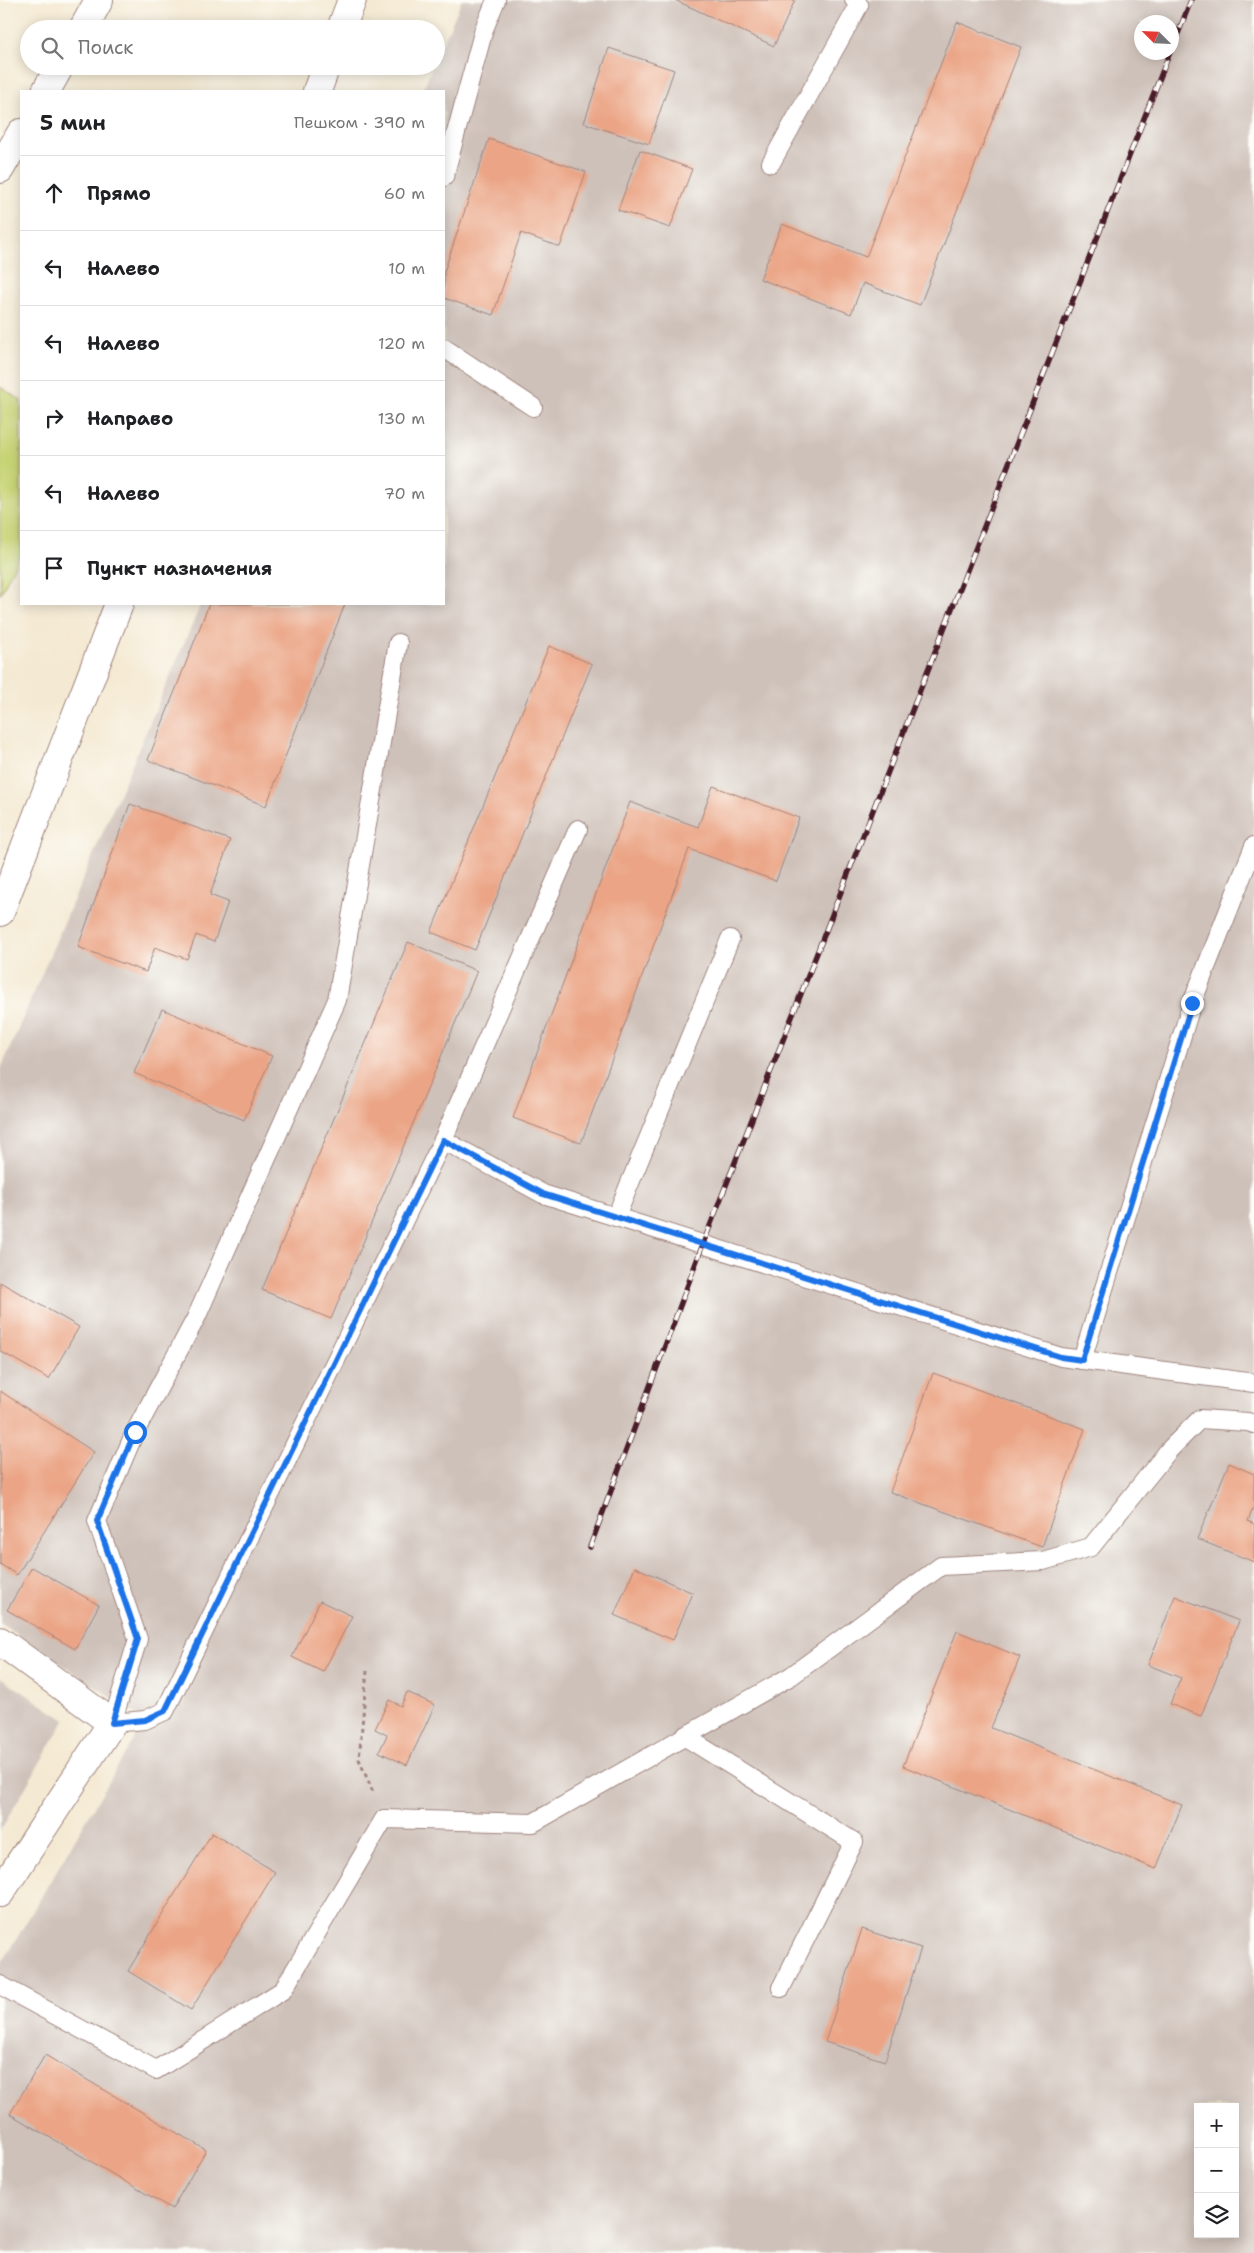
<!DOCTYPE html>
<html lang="ru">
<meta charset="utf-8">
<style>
:root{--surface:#fff;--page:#f2f2f2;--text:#202124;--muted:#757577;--line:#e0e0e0}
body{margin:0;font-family:"Shantell Sans",sans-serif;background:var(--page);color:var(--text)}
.controls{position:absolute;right:15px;bottom:15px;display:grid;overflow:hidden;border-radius:0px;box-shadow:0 2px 12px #0003}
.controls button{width:45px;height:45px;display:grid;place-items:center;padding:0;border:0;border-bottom:1px solid var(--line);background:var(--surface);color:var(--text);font:25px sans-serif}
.compass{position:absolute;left:1134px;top:15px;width:45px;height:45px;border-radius:50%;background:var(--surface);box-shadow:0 2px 12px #0003;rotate:294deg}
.stop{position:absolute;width:15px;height:15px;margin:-11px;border:4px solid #1a73e8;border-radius:50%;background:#fff}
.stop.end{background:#1a73e8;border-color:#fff;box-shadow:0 1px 5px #0008}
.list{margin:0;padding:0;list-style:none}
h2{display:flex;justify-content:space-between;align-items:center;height:65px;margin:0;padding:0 20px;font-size:21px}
h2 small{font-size:16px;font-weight:400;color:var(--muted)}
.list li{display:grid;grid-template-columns:32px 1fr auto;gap:15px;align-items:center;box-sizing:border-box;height:75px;padding:0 20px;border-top:1px solid var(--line)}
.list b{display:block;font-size:19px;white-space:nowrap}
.list em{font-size:16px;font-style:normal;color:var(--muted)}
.icon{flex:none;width:28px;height:28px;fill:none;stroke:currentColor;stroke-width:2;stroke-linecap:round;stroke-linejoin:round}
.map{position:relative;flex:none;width:1254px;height:2253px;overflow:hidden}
.search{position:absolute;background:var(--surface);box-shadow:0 2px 12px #0003;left:20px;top:20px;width:425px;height:55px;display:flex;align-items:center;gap:12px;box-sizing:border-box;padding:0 18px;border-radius:28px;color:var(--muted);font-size:19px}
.panel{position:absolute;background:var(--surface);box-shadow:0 2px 12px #0003;left:20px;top:90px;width:425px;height:515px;border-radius:0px}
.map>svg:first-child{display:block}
.industrial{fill:#cec1b9;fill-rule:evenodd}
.green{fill:#c7d476;stroke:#887a50}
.building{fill:#eba586}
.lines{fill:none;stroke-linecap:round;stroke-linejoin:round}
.lane-casing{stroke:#9f847e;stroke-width:20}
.street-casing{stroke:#9f847e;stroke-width:30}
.path{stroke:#9f847e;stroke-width:3;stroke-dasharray:4 4;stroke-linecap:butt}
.lane{stroke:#fff;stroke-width:18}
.street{stroke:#fff;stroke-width:28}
.rail-casing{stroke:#4a1f2b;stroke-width:5.5}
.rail{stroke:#fdfcf7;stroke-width:4;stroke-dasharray:11;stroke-linecap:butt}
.route{stroke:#1a73e8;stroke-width:6}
</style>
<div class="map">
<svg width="1254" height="2253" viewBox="0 0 1254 2253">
<rect width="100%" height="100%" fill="#fdfcf7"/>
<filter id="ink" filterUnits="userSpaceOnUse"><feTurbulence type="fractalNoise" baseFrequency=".02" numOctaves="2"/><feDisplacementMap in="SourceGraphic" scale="10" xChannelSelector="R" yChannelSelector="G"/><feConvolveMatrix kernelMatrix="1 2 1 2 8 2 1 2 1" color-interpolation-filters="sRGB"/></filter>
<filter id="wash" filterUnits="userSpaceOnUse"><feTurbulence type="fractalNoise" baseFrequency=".0096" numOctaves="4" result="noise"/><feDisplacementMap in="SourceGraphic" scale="20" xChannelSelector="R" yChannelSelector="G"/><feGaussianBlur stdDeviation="1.12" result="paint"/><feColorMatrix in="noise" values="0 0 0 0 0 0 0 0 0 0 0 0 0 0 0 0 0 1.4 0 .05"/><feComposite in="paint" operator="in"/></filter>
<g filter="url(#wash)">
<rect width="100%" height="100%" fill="#f4e9d2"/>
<g class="industrial">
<path d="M462 0H1254V2253H0V1967L145 1720 0 1623V1071L201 604H444V91H422L433 66H436V59ZM1142 22H1172V52H1142ZM1198 2107H1235V2234H1198Z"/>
<polygon points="0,1677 65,1720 0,1831"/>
</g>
<polygon class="green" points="0,387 21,400 21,553 0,595"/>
<g id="blocks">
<g class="building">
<polygon points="675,0 795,0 774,46"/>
<polygon points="957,22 1021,47 920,305 863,283 851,314 760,279 782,224 866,257"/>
<polygon points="609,48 674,70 649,144 584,123"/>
<polygon points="489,139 586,172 560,247 521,233 493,315 444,298 444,272"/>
<polygon points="640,150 692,169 670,228 618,210"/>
<polygon points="209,604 345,604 266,806 148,760"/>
<polygon points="549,646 592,664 475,950 431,932"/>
<polygon points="713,786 799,818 776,881 689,849 581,1143 513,1118 630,802 698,827"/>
<polygon points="130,804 230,840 210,895 228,902 214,942 196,935 187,959 155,947 146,972 78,947"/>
<polygon points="408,942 477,971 331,1319 262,1290"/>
<polygon points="162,1009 272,1056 244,1120 134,1073"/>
<polygon points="0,1282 79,1327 49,1379 0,1351"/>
<polygon points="933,1373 1085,1429 1042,1547 890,1492"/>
<polygon points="0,1391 94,1452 17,1575 0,1564"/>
<polygon points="1229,1463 1254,1474 1254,1506 1248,1521 1254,1524 1254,1562 1197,1539"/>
<polygon points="32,1567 99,1605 75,1649 7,1610"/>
<polygon points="635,1567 693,1593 673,1640 614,1615"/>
<polygon points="1175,1596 1239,1621 1201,1716 1170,1704 1181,1678 1148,1665"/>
<polygon points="320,1601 352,1616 323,1672 292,1657"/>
<polygon points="957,1631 1020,1657 991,1728 1182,1805 1156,1869 903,1766"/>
<polygon points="407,1692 435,1705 407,1765 379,1752 387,1735 375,1729 389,1700 401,1706"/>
<polygon points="212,1833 275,1872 191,2010 128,1971"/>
<polygon points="862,1929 921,1948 885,2061 825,2042"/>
<polygon points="45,2055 206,2150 172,2209 10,2114"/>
</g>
</g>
</g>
<g filter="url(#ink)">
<use href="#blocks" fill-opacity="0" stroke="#9f847e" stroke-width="1"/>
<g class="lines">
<g class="lane-casing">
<g id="lane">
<polyline points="771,163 859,5 854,0"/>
<polyline points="444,177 484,29 496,0"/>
<polyline points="444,348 533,407"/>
<polyline points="398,643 337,1000 196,1318 135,1432 97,1521 138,1639 112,1723 145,1720 165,1711 443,1140 543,1194 1061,1357 1254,1383"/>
<polyline points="443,1140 578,829"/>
<polyline points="616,1217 730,939"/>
<polyline points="1082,1360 1192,1003 1254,846"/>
<polyline points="684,1736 854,1842 781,1988"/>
<polyline points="0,1985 156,2070 283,1990 384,1819 533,1823 791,1676 941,1566 1043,1561 1091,1547 1169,1450 1200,1419 1248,1422 1254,1424"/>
</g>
</g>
<g class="street-casing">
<g id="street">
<polyline points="83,29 99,0"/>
<polyline points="341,29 352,0"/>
<polyline points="46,91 60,66"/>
<polyline points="317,91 326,66"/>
<polyline points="0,169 21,133"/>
<polyline points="0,912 119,604"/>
<polyline points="0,1641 112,1723 0,1893"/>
</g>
</g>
<polyline class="path" points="367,1671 359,1759 374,1795"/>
<use href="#lane" class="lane"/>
<use href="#street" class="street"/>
<g class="rail-casing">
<g id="rail">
<polyline points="1172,49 1191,0"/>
<polyline points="590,1547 703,1244 1170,52"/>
</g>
</g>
<use href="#rail" class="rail"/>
</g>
</g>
<g class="lines" filter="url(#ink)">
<polyline class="route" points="135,1432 97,1521 138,1639 112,1723 145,1720 165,1711 443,1140 543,1194 1061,1357 1082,1360 1192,1003"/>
</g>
</svg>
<div class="controls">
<button>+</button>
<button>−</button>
<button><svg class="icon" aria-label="layers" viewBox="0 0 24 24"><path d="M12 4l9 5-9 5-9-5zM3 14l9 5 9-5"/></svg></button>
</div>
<svg class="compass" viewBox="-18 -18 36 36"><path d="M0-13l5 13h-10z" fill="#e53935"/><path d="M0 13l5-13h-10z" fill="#757577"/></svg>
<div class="stop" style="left:135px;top:1432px"></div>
<div class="stop end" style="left:1192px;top:1003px"></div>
<div class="search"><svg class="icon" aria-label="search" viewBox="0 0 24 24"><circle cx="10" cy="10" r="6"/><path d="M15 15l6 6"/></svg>Поиск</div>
<section class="panel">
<h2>5 мин<small>Пешком · 390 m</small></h2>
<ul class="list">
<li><svg class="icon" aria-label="ahead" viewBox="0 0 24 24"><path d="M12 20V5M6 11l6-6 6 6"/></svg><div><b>Прямо</b></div><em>60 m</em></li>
<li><svg class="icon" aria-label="left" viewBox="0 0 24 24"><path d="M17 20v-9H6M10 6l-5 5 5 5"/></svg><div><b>Налево</b></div><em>10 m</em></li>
<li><svg class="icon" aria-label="left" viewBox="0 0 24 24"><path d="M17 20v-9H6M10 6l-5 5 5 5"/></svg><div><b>Налево</b></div><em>120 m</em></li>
<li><svg class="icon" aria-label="right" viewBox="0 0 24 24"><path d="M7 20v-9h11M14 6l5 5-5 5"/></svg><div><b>Направо</b></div><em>130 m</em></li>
<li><svg class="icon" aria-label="left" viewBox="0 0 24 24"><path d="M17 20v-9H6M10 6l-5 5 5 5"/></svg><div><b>Налево</b></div><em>70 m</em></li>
<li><svg class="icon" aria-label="arrive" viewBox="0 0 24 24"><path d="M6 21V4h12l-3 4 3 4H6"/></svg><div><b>Пункт назначения</b></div></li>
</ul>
</section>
</div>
